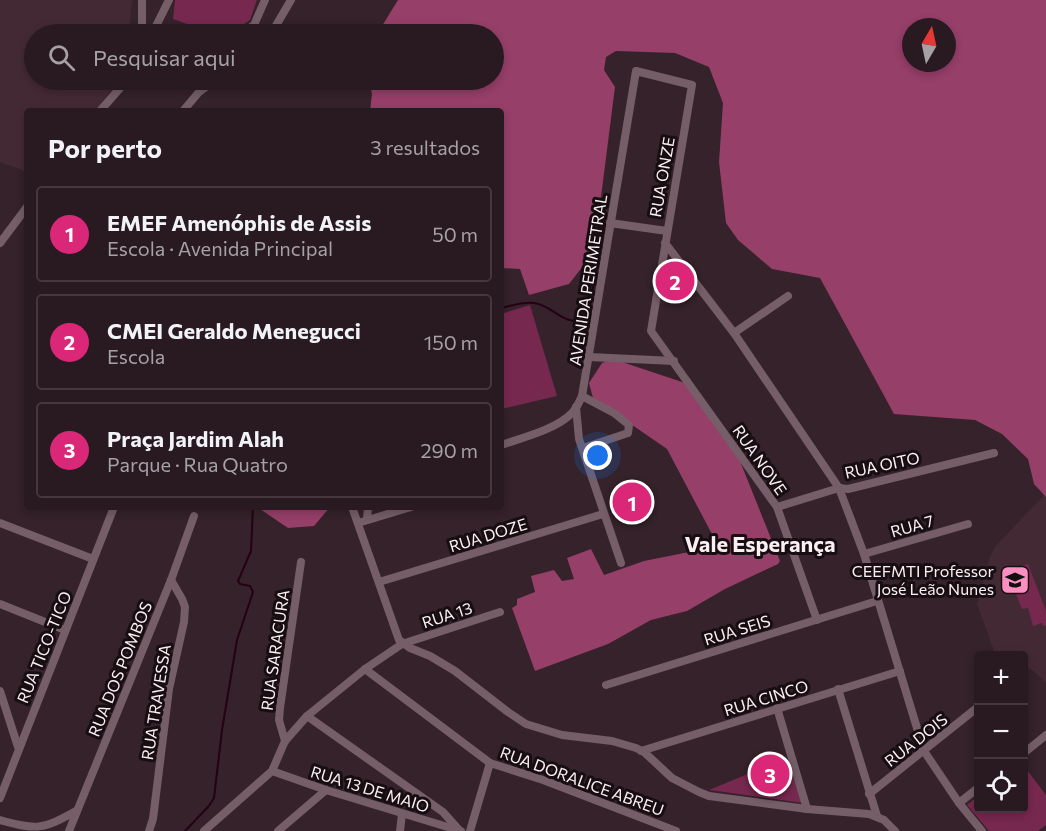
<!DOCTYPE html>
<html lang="pt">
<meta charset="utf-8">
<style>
:root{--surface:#281a20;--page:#302329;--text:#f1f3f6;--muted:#a5a1a5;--line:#44383e;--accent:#db2777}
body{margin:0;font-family:Commissioner,sans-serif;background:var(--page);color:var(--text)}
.controls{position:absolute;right:18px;bottom:18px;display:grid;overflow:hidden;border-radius:6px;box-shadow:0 3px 9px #0003}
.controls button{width:54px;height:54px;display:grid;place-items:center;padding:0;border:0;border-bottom:2px solid var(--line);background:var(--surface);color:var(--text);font:30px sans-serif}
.compass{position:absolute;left:902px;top:18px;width:54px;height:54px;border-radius:50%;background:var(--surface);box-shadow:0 3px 9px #0003;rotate:9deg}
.you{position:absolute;left:598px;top:456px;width:21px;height:21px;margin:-15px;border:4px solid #fff;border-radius:50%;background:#1a73e8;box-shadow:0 0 0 9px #1a73e833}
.badge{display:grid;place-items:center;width:39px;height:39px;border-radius:50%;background:var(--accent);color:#fff;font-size:20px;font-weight:700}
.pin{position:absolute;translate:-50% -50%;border:3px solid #fff;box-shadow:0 2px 6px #0006}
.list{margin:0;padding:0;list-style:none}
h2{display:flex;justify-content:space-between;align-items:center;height:78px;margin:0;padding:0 24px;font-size:26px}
h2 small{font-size:20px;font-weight:400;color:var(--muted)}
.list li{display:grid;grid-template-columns:39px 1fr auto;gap:18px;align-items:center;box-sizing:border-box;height:96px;margin:0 12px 12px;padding:0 12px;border:2px solid var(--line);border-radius:6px}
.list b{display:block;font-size:22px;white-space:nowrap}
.list p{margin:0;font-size:20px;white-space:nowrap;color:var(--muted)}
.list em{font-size:20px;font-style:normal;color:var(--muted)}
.icon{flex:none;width:33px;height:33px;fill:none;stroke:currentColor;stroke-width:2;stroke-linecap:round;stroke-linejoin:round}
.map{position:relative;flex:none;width:1046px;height:831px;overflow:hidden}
.search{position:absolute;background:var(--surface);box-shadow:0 3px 9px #0003;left:24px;top:24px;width:480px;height:66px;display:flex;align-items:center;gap:15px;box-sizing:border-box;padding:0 21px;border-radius:33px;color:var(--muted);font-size:22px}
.panel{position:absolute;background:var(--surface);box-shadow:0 3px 9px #0003;left:24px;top:108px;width:480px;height:402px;border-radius:6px}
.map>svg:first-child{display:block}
.built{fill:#432934}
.green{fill:#77284f}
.forest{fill:#963f69;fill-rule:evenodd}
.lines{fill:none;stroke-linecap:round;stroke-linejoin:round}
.stream{stroke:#260013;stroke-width:2}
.street{stroke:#755e67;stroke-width:8}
.labels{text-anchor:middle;stroke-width:6;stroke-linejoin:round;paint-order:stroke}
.street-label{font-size:16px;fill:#fceff4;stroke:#170e12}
.poi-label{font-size:16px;fill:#fceff4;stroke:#170e12;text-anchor:end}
.district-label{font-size:22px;font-weight:bold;fill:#fceff4;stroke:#170e12}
</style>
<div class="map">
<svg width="1046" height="831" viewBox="0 0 1046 831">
<rect width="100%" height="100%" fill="#35222a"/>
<g class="built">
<polygon points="0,0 132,0 129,34 34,34 34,80 119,80 95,111 27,111 27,172 0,162"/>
<polygon points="672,261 691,288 669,303 660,304 665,262"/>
<polygon points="1044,495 1046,497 1046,683 1035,672 1024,665 1024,656 1000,655 995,654 977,604 990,557 995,547"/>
</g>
<g class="green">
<polygon points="175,0 257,0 250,20 230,34 215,34 173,19"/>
<polygon points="530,305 557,396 501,409 501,314"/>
<polygon points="1028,564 1046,611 1046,625 1043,626 1042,623 1033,626 1028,608 1022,609 1014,589 1017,587 1015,580 1018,578 1014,568"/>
<polygon points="786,758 803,803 709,790"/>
<polygon points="1024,766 1046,795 1046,825 1038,831 989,831 967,805 978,796 978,808 1024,808"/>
</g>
<g class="forest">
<path d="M398 0H1046V497L1034 484 1028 459 1002 434 975 420 894 414 820 278 772 269 738 240 726 223 719 162 723 103 709 67 675 53 616 51 606 57 604 70 615 87 594 252 569 284 529 295 520 269 501 268V111H370L372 94 369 80H494V34H377ZM911 27H947V63H911Z"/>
<polygon points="613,359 688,384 740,461 780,561 778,564 725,589 687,611 651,620 608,644 535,671 512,608 517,605 517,599 535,592 531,576 554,570 562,581 574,579 567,558 591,549 604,575 644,561 704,549 713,544 713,536 667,449 593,398 589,383 602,363"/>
<polygon points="257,507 330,507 314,526 288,528"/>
</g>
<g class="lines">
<g class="stream">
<path d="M501 308C511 306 524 301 534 303 554 306 560 324 587 322L604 226 608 223"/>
<polyline points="185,831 208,807 214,798 222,730 237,640 253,592 250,586 240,584 238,581 251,551 253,507"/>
</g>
<g class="street">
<polyline points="142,34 142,0"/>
<polyline points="152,34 169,0"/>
<polyline points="240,34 254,25 265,0"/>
<polyline points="271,34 291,0"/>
<polyline points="100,111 127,80"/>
<polyline points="183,111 199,92 215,80"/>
<polyline points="610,223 667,231"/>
<polyline points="0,243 27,207"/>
<polyline points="665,243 734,333 839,488 864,554 924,751 959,803 982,831"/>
<polyline points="734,333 788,296"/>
<polyline points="589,357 674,361"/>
<polyline points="582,396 614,413 629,425 628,433 583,448"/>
<polyline points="576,407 579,439 621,563"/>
<path d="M501 445C522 438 557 429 572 413 577 408 579 402 582 396L636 71 692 85 651 331 777 507 817 620"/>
<polyline points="352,507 399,640 410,648 430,656 455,671 508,712 526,724 562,735 612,741 636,748 644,752 672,778 699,792 709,796 807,809 869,814 884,820 895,831"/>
<polyline points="777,507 839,488 848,489 994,453"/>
<polyline points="367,519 368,507"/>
<polyline points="0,523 93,559"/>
<polyline points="358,523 411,507"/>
<polyline points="864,554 968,524"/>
<polyline points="379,582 603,514"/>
<polyline points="0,604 65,630"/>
<polyline points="365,669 490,763 543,780 676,831"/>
<polyline points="606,685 877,601"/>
<polyline points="838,689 877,816"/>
<polyline points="0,691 18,747"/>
<polyline points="777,708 807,809"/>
<polyline points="307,716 443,812 459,830"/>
<polyline points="285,741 279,720 280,708 301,562"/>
<polyline points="641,751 900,671"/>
<polyline points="1024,753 1046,735"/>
<polyline points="272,771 326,790 461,831"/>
<polyline points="869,794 978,707"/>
<polyline points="0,798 114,507"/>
<polyline points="959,803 978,788"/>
<path d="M0 820C37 830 42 830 76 811"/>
<polyline points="69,831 171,580 194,516"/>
<polyline points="149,831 153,819 169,689 184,622 185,607 182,599 171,580"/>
<polyline points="204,831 272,771 285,741 307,716 365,669 402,644 500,612"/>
<polyline points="278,831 326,790"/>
<polyline points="400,831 402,814"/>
<polyline points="470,831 490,763"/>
</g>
</g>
<defs>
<g id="school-square" transform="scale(1.5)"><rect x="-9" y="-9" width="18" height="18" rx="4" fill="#fd8ec0" stroke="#170e12"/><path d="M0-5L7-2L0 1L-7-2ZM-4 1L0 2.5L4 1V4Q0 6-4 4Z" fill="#111"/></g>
</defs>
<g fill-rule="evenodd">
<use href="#school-square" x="1015" y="580"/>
</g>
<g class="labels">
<g class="street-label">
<text transform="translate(662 177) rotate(-80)" y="6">RUA ONZE</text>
<text transform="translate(588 280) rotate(-81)" y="6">AVENIDA PERIMETRAL</text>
<text transform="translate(760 460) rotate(55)" y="6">RUA NOVE</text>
<text transform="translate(882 465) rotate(-12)" y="6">RUA OITO</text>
<text transform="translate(912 526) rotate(-16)" y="6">RUA 7</text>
<text transform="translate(488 535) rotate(-17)" y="6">RUA DOZE</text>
<text transform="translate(447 615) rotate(-18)" y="6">RUA 13</text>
<text transform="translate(737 630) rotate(-17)" y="6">RUA SEIS</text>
<text transform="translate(44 647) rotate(-68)" y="6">RUA TICO-TICO</text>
<text transform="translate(275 650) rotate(-82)" y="6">RUA SARACURA</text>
<text transform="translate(120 669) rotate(-68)" y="6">RUA DOS POMBOS</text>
<text transform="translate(766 698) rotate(-17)" y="6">RUA CINCO</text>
<text transform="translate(156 702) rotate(-81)" y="6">RUA TRAVESSA</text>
<text transform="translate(916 740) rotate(-38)" y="6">RUA DOIS</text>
<text transform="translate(582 781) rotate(20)" y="6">RUA DORALICE ABREU</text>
<text transform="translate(370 789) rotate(17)" y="6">RUA 13 DE MAIO</text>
</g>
<g class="poi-label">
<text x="994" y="577">CEEFMTI Professor<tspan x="994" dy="18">José Leão Nunes</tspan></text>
</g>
<g class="district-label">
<text x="760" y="552">Vale Esperança</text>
</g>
</g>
</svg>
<div class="controls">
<button>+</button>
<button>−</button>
<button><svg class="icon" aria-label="locate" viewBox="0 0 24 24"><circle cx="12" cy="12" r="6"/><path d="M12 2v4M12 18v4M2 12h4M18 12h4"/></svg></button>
</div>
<svg class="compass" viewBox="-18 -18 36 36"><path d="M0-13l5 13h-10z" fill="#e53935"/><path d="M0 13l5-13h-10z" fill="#a5a1a5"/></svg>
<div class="you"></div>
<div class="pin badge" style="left:632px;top:502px">1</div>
<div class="pin badge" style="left:675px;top:281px">2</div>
<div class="pin badge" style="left:770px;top:774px">3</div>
<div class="search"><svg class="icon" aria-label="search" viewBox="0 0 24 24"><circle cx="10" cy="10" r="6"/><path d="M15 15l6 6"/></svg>Pesquisar aqui</div>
<section class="panel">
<h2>Por perto<small>3 resultados</small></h2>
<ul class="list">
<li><span class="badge">1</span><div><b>EMEF Amenóphis de Assis</b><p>Escola · Avenida Principal</p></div><em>50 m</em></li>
<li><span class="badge">2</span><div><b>CMEI Geraldo Menegucci</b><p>Escola</p></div><em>150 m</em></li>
<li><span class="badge">3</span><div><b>Praça Jardim Alah</b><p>Parque · Rua Quatro</p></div><em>290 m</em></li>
</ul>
</section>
</div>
